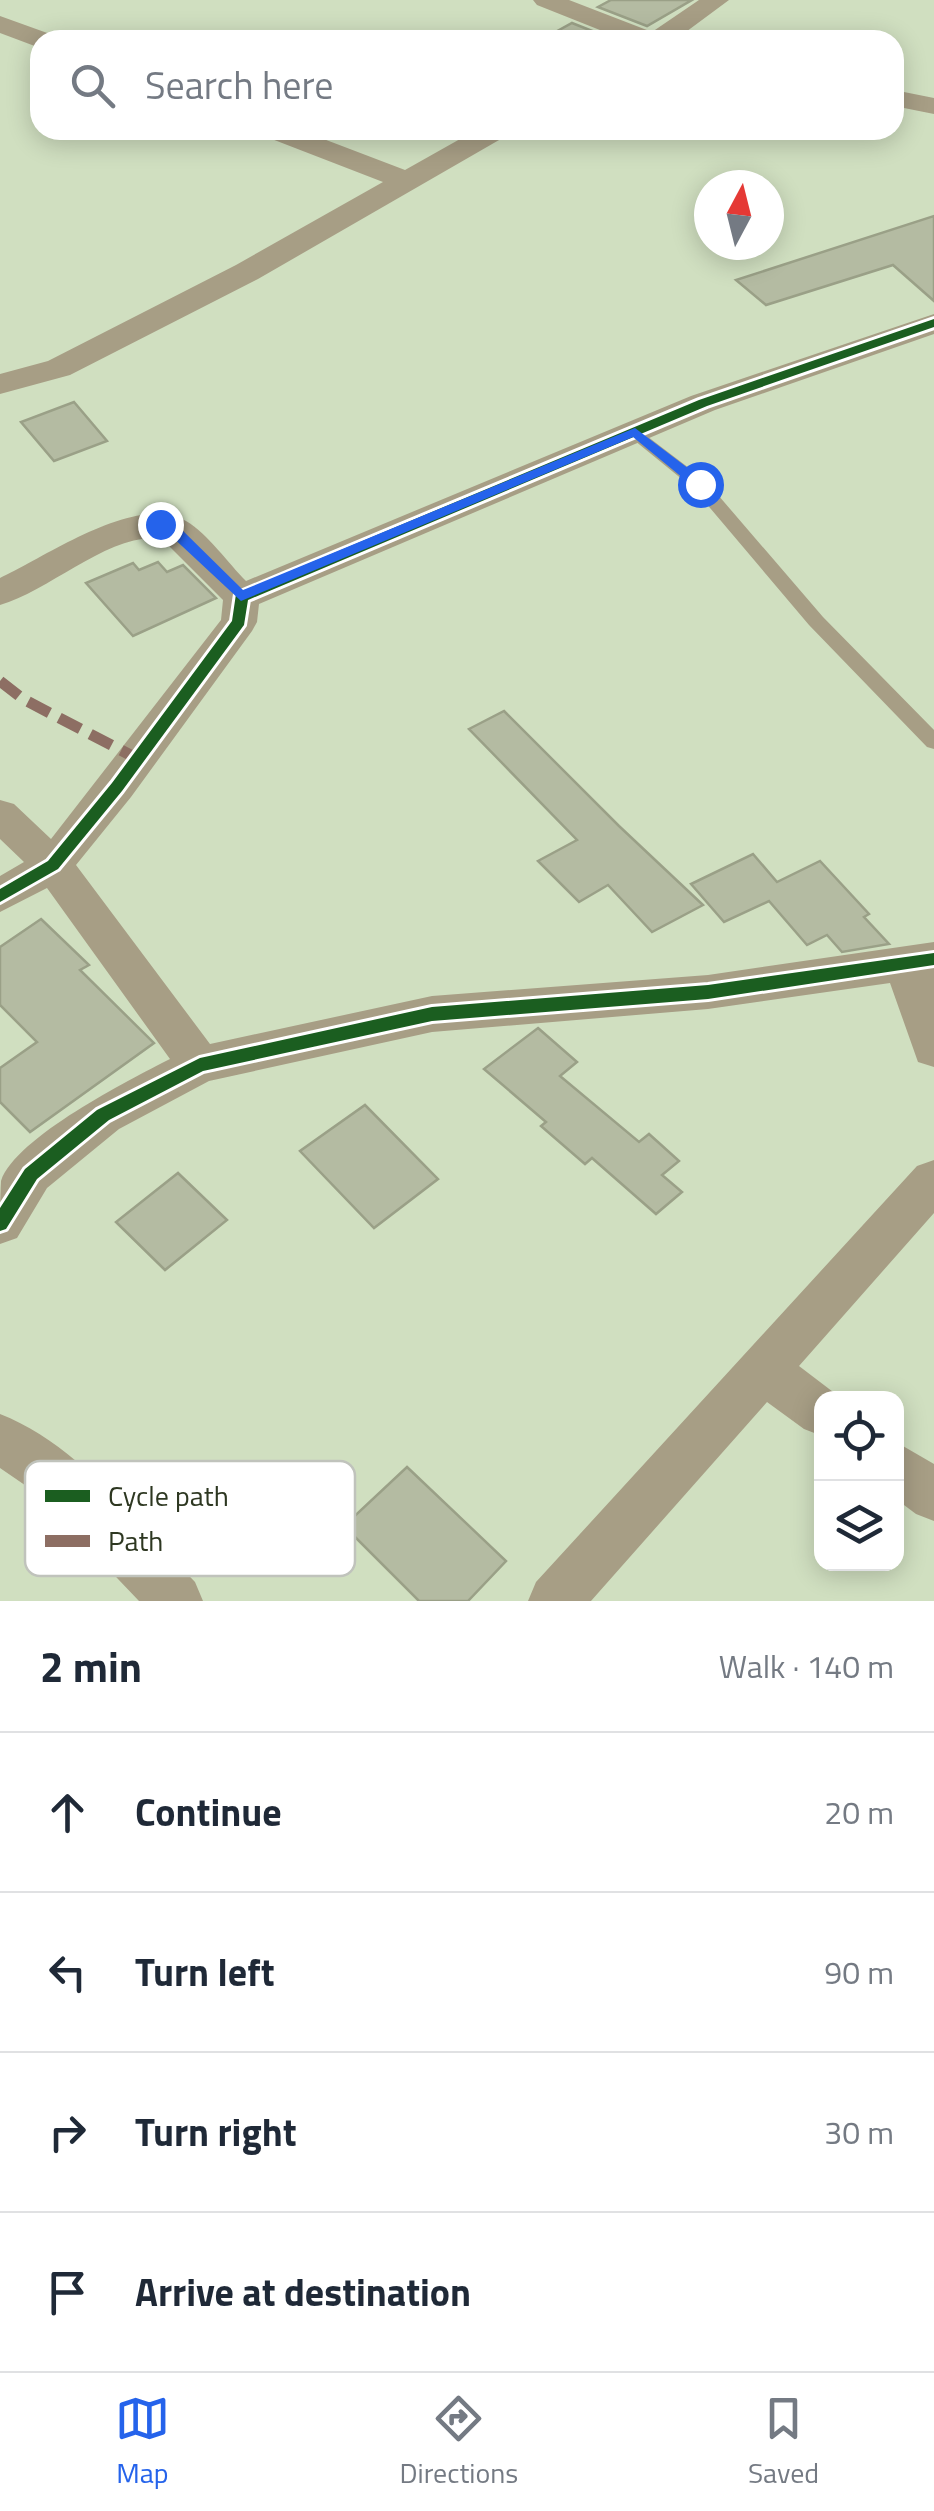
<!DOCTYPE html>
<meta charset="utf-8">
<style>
:root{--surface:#fff;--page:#f6f6f7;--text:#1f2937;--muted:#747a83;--line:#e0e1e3;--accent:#2563eb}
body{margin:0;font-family:"Titillium Web",sans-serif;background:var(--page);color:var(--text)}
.controls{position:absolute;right:30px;bottom:30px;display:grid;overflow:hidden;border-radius:20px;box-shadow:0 5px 25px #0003}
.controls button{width:90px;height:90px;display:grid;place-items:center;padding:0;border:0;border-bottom:2px solid var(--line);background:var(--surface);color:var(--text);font:50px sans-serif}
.compass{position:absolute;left:694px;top:170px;width:90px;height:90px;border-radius:50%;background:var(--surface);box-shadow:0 5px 25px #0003;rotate:7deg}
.stop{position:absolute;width:30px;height:30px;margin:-22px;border:8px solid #2563eb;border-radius:50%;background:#fff}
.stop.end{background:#2563eb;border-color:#fff;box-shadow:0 2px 10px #0008}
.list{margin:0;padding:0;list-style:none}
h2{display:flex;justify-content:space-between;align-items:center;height:130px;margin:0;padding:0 40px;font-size:42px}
h2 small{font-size:32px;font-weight:400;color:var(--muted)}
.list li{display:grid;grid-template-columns:65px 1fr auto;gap:30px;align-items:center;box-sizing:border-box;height:160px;padding:0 40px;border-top:2px solid var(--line)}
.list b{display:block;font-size:38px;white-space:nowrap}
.list em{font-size:32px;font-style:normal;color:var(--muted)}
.icon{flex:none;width:55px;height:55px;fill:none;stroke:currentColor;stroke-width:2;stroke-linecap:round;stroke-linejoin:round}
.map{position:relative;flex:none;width:934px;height:1601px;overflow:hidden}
.search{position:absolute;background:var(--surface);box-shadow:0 5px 25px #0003;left:30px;right:30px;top:30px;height:110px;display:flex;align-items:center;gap:25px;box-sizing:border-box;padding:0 35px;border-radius:30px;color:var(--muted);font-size:38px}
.sheet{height:770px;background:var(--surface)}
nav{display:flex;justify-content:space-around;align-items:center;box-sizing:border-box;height:140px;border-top:2px solid var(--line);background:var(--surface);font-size:28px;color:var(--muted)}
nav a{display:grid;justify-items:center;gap:5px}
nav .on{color:var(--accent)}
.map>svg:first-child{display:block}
.building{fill:#b4bba2;stroke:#9aa087;stroke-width:2.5}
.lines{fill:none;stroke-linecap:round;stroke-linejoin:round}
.lane{fill:#a79e85;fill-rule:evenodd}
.street{fill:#a79e85;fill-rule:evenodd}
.quiet{stroke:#8d6e63;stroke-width:11;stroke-dasharray:24 11;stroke-linecap:butt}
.cycleway-casing{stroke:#fff;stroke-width:6}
.cycleway{fill:#1b5e20;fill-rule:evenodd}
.route{fill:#2563eb}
.key{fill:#fff;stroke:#c0c3bc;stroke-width:2.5}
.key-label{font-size:28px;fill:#2d3721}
</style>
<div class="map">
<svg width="934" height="1601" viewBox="0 0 934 1601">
<rect width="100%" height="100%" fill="#d0dfc0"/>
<g class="building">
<polygon points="611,0 692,0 647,26 598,7"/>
<polygon points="572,23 615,40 541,40"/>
<polygon points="934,216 934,301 893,265 766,305 736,280"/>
<polygon points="74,402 107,441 54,461 21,422"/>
<polygon points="158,562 167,572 183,565 216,598 133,636 86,583 133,563 139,570"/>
<polygon points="504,711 619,826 703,905 652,932 608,885 579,902 538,861 577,840 469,729"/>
<polygon points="753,854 777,882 820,861 869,914 864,917 889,944 842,952 827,935 807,945 769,901 724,922 691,884"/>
<polygon points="41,919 89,965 80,970 154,1043 30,1132 0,1102 0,1068 37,1042 0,1005 0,947"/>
<polygon points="538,1028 577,1062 560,1076 639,1142 649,1134 679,1161 662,1175 682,1192 656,1214 592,1158 585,1164 541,1126 546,1122 484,1069"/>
<polygon points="365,1105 438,1179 374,1228 300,1151"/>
<polygon points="178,1173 227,1220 165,1270 116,1222"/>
<polygon points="407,1467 506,1561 468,1601 419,1601 344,1526"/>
</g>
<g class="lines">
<polygon class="lane" points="635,427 706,481 823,617 934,730 934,749 927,747 809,625 694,489 629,436 627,432"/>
<g class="street">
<polygon points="533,0 569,0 652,32 699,0 729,0 675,40 625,40 537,5"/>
<polygon points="0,16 50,34 54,40 40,40 40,48 0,33"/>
<polygon points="894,90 934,98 934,114 894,106"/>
<polygon points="260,130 300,130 405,170 476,130 510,130 506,136 258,279 70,375 0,394 0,374 48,361 236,265 383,182 264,136"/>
<path d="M934 314V334L715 410 259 604 257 622 252 631 131 797 76 865 210 1044 432 996 708 975 934 942V1067L918 1062 890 983 708 1009 432 1032 209 1081 119 1129 47 1188 17 1238 0 1244C0 1226 0 1198 1 1181 16 1137 129 1080 170 1059L47 888 0 912V876L24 862 0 839V800L14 804 51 839 221 620 223 600 162 539C111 531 50 591 0 605V578C44 558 137 492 186 521 208 534 228 563 246 581L691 396Z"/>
<polygon points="934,1160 934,1213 799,1366 841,1398 822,1398 822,1436 804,1429 767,1402 591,1601 528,1601 536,1582 917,1166"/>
<path d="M0 1414C79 1445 137 1523 195 1582L203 1601H139L35 1492 0 1468Z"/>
<polygon points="896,1442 934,1464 934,1521 916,1514 896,1499"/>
</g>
<polyline class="quiet" points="0,681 23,699 138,759"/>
<g class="cycleway-casing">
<g id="cycleway">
<polygon points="934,319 934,327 707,406 248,600 244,625 122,791 58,869 0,902 0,889 48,861 112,783 232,621 236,594 699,400"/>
<polygon points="934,953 934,965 708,999 432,1021 203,1071 109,1120 37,1179 6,1229 0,1231 0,1208 25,1169 97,1110 200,1058 432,1007 708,985"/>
</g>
</g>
<use href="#cycleway" class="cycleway"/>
</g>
<polygon class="route" points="635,428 705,481 705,488 695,488 633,437 241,601 168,533 152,524 160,520 178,526 243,590"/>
<rect x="25" y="1461" width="330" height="115" rx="15" class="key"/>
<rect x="45" y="1490" width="45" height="12" fill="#1b5e20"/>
<rect x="45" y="1535" width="45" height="12" fill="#8d6e63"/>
<g class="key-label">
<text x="108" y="1506">Cycle path</text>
<text x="108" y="1551">Path</text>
</g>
</svg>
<div class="controls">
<button><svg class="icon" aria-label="locate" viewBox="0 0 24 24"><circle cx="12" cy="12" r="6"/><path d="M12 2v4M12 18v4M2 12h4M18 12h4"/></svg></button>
<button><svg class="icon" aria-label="layers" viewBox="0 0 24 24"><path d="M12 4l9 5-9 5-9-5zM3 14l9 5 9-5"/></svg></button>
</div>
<svg class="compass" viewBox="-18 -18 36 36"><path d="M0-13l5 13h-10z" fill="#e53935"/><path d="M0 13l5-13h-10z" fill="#747a83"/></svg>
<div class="stop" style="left:700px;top:484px"></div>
<div class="stop end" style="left:160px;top:524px"></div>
<div class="search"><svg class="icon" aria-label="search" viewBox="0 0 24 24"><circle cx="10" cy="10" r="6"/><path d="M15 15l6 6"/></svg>Search here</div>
</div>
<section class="sheet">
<h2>2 min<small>Walk · 140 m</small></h2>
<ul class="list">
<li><svg class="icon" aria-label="ahead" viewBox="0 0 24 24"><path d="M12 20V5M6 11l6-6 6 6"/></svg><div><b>Continue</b></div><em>20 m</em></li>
<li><svg class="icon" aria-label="left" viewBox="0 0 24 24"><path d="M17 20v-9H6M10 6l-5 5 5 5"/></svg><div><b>Turn left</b></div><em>90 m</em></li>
<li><svg class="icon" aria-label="right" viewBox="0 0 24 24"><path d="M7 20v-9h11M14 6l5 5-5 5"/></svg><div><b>Turn right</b></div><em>30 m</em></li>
<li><svg class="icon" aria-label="arrive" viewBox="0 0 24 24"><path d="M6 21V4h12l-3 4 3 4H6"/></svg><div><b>Arrive at destination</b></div></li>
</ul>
</section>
<nav>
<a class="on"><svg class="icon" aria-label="map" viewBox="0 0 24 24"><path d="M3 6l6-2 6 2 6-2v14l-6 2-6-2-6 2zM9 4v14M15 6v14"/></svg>Map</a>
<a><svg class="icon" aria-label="directions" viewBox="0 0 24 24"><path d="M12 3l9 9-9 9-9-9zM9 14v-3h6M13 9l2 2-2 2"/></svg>Directions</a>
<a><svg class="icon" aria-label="saved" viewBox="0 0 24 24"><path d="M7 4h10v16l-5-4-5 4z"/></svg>Saved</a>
</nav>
